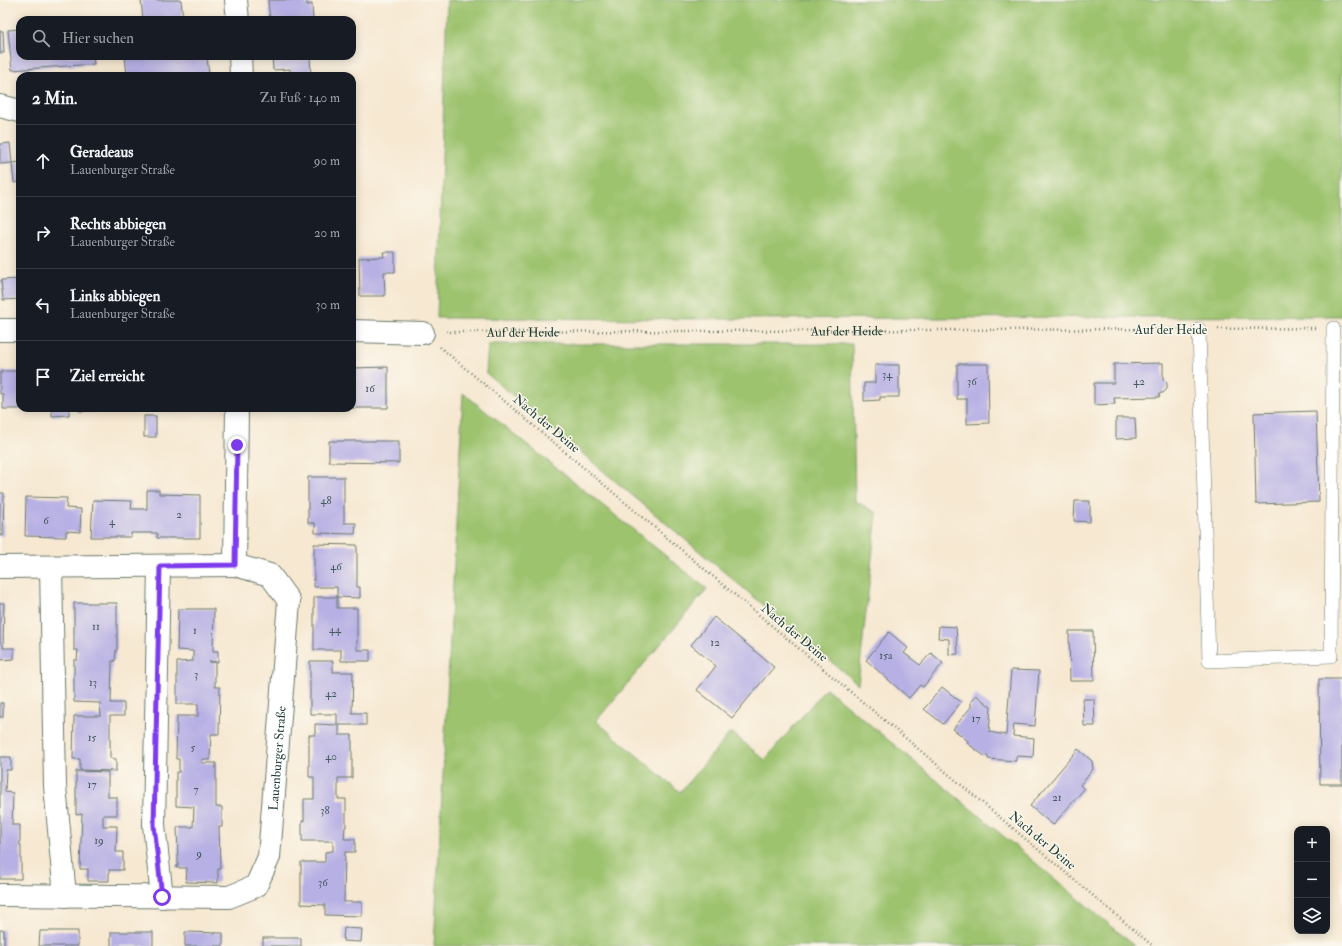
<!DOCTYPE html>
<html lang="de">
<meta charset="utf-8">
<style>
:root{--surface:#171b24;--page:#242831;--text:#f1f3f6;--muted:#9ea1a6;--line:#363941}
body{margin:0;font-family:"IM FELL Double Pica",serif;background:var(--page);color:var(--text)}
.controls{position:absolute;right:12px;bottom:12px;display:grid;overflow:hidden;border-radius:8px;box-shadow:0 2px 10px #0003}
.controls button{width:36px;height:36px;display:grid;place-items:center;padding:0;border:0;border-bottom:1px solid var(--line);background:var(--surface);color:var(--text);font:20px sans-serif}
.stop{position:absolute;width:12px;height:12px;margin:-9px;border:3px solid #7c3aed;border-radius:50%;background:#fff}
.stop.end{background:#7c3aed;border-color:#fff;box-shadow:0 1px 4px #0008}
.list{margin:0;padding:0;list-style:none}
h2{display:flex;justify-content:space-between;align-items:center;height:52px;margin:0;padding:0 16px;font-size:17px}
h2 small{font-size:13px;font-weight:400;color:var(--muted)}
.list li{display:grid;grid-template-columns:26px 1fr auto;gap:12px;align-items:center;box-sizing:border-box;height:72px;padding:0 16px;border-top:1px solid var(--line)}
.list b{display:block;font-size:15px;white-space:nowrap}
.list p{margin:0;font-size:13px;white-space:nowrap;color:var(--muted)}
.list em{font-size:13px;font-style:normal;color:var(--muted)}
.icon{flex:none;width:22px;height:22px;fill:none;stroke:currentColor;stroke-width:2;stroke-linecap:round;stroke-linejoin:round}
.map{position:relative;flex:none;width:1342px;height:946px;overflow:hidden}
.search{position:absolute;background:var(--surface);box-shadow:0 2px 10px #0003;left:16px;top:16px;width:340px;height:44px;display:flex;align-items:center;gap:10px;box-sizing:border-box;padding:0 14px;border-radius:12px;color:var(--muted);font-size:15px}
.panel{position:absolute;background:var(--surface);box-shadow:0 2px 10px #0003;left:16px;top:72px;width:340px;height:340px;border-radius:12px}
.map>svg:first-child{display:block}
.green{fill:#9dc36e;stroke:#5e8051}
.building{fill:#b7b0e4}
.lines{fill:none;stroke-linecap:round;stroke-linejoin:round}
.service-casing{stroke:#6a796b;stroke-width:14}
.minor-casing{stroke:#6a796b;stroke-width:24}
.path{stroke:#6a796b;stroke-width:2.5;stroke-dasharray:1 3;stroke-linecap:butt}
.service{stroke:#fff;stroke-width:13}
.minor{stroke:#fff;stroke-width:22}
.route{stroke:#7c3aed;stroke-width:5}
.labels{text-anchor:middle;stroke-width:3;stroke-linejoin:round;paint-order:stroke}
.number-label{font-size:11px;fill:#455a60}
.street-label{font-size:13px;fill:#1f3d34;stroke:#fbf7ec}
</style>
<div class="map">
<svg width="1342" height="946" viewBox="0 0 1342 946">
<rect width="100%" height="100%" fill="#fbf7ec"/>
<filter id="ink" filterUnits="userSpaceOnUse"><feTurbulence type="fractalNoise" baseFrequency=".025" numOctaves="2"/><feDisplacementMap in="SourceGraphic" scale="8" xChannelSelector="R" yChannelSelector="G"/><feConvolveMatrix kernelMatrix="1 2 1 2 8 2 1 2 1" color-interpolation-filters="sRGB"/></filter>
<filter id="wash" filterUnits="userSpaceOnUse"><feTurbulence type="fractalNoise" baseFrequency=".012" numOctaves="4" result="noise"/><feDisplacementMap in="SourceGraphic" scale="16" xChannelSelector="R" yChannelSelector="G"/><feGaussianBlur stdDeviation="0.9" result="paint"/><feColorMatrix in="noise" values="0 0 0 0 0 0 0 0 0 0 0 0 0 0 0 0 0 1.4 0 .05"/><feComposite in="paint" operator="in"/></filter>
<g filter="url(#wash)">
<rect width="100%" height="100%" fill="#f6e8d1"/>
<g class="green">
<polygon points="447,0 1342,0 1342,316 728,319 437,318"/>
<polygon points="488,344 852,344 855,501 877,513 858,684 486,373"/>
<polygon points="463,393 707,589 596,721 680,792 731,732 765,760 826,688 1135,946 434,946"/>
</g>
<g id="blocks">
<g class="building">
<polygon points="141,0 181,0 183,20 143,20"/>
<polygon points="268,0 307,0 307,5 312,4 313,20 270,20"/>
<polygon points="20,29 20,56 93,56 94,64 12,70 8,30"/>
<polygon points="0,31 3,31 4,53 0,53"/>
<polygon points="125,56 207,56 209,76 127,76"/>
<polygon points="272,56 310,56 311,76 290,76 290,69 273,70"/>
<polygon points="10,143 12,163 0,164 0,144"/>
<polygon points="20,162 20,182 14,183 12,163"/>
<polygon points="383,252 395,252 395,272 384,272 385,296 360,296 359,258 384,257"/>
<polygon points="20,279 20,299 3,300 1,280"/>
<polygon points="1163,363 1163,379 1167,383 1167,389 1163,393 1160,393 1159,397 1114,398 1115,404 1094,405 1094,383 1114,383 1114,364"/>
<polygon points="957,364 988,364 989,423 967,424 967,399 957,399"/>
<polygon points="875,365 899,365 899,397 880,397 880,400 864,401 864,383 875,383"/>
<polygon points="388,367 388,408 352,408 352,368"/>
<polygon points="2,371 20,371 20,409 3,409 3,394 0,394 0,373 2,373"/>
<polygon points="52,408 69,408 69,415 52,416"/>
<polygon points="79,408 133,408 133,410 79,411"/>
<rect x="158" y="408" width="46" height="2"/>
<polygon points="1316,411 1319,502 1256,504 1254,413"/>
<rect x="144" y="416" width="12" height="21"/>
<polygon points="1116,418 1135,418 1136,438 1116,439"/>
<polygon points="329,441 399,441 399,463 329,462"/>
<polygon points="308,477 344,477 344,523 356,523 355,534 315,533 315,523 308,523"/>
<polygon points="147,490 159,490 159,494 200,495 200,538 157,538 157,533 131,533 131,537 91,537 93,500 132,501 131,509 147,509"/>
<polygon points="0,493 4,493 3,536 0,536"/>
<polygon points="26,497 67,498 66,508 81,509 80,532 66,531 66,537 25,536"/>
<polygon points="1075,501 1090,501 1090,522 1074,521"/>
<polygon points="314,544 357,545 357,587 360,587 360,598 337,597 337,608 357,608 357,650 370,650 370,661 341,661 341,650 314,650 314,597 337,597 337,587 314,587"/>
<polygon points="0,603 4,603 3,648 14,648 14,659 0,660"/>
<polygon points="74,603 117,603 117,650 116,650 115,661 112,661 111,703 124,703 124,716 110,716 110,758 116,759 116,771 80,770 80,759 73,759 74,716 101,716 100,703 74,702 74,660 77,660 78,650 74,650"/>
<polygon points="178,609 214,609 213,651 218,651 218,662 209,662 215,662 215,687 220,687 219,734 211,734 210,760 202,759 202,763 216,763 216,807 222,807 222,827 219,827 220,869 218,869 218,883 186,882 187,868 176,868 176,866 178,866 178,859 177,827 193,827 194,807 176,806 176,772 179,772 179,759 176,759 177,716 198,716 198,704 177,704 177,662 193,661 193,651 177,650"/>
<polygon points="714,617 774,667 732,718 697,690 716,666 691,645"/>
<polygon points="939,626 956,627 958,654 949,655 949,639 938,638"/>
<polygon points="1069,631 1093,631 1094,681 1070,681"/>
<polygon points="889,632 908,648 904,653 920,665 931,653 943,663 923,687 920,685 909,698 866,660"/>
<polygon points="310,661 333,661 333,672 353,672 352,713 366,713 366,725 339,725 339,735 352,735 352,778 338,778 338,799 346,799 346,827 345,827 344,839 355,839 355,852 345,852 344,902 362,902 362,916 325,915 325,905 301,904 301,862 325,862 325,852 333,851 333,841 302,841 302,821 304,821 304,799 314,799 314,777 309,777 309,735 315,735 315,724 337,725 337,714 310,714"/>
<polygon points="1011,670 1039,671 1035,726 1014,724 1013,736 1034,738 1033,757 1016,756 1016,761 988,759 988,756 983,755 967,743 968,741 953,729 971,707 971,701 976,695 991,707 989,732 1006,735"/>
<polygon points="1319,679 1342,679 1342,784 1320,784"/>
<polygon points="942,687 961,702 943,724 924,709"/>
<polygon points="1083,699 1094,699 1095,726 1084,726"/>
<rect x="0" y="703" width="3" height="14"/>
<polygon points="1078,749 1092,761 1093,769 1080,785 1084,789 1053,825 1030,806"/>
<polygon points="0,757 11,757 11,770 6,770 5,792 13,793 12,825 20,825 20,845 21,845 21,879 0,879"/>
<polygon points="76,771 108,772 108,797 117,797 117,815 103,815 103,826 117,826 116,852 123,852 123,870 109,870 109,881 88,881 88,869 80,869 82,814 76,815"/>
<polygon points="344,928 362,929 361,942 343,941"/>
<rect x="0" y="930" width="4" height="16"/>
<polygon points="40,931 78,931 78,946 39,946"/>
<rect x="111" y="932" width="42" height="14"/>
<polygon points="185,932 223,933 223,946 185,946"/>
<rect x="263" y="938" width="38" height="8"/>
</g>
</g>
</g>
<g filter="url(#ink)">
<use href="#blocks" fill-opacity="0" stroke="#6a796b" stroke-width="1"/>
<g class="lines">
<g class="service-casing">
<polyline id="service" points="1199,329 1209,661 1331,656 1333,328"/>
</g>
<g class="minor-casing">
<g id="minor">
<polyline points="236,0 238,20"/>
<polyline points="240,56 241,76"/>
<polyline points="0,106 20,111"/>
<polyline points="0,330 20,330"/>
<polyline points="352,331 423,333"/>
<polyline points="159,566 154,825 162,897"/>
<polyline points="0,567 235,565"/>
<polyline points="51,567 55,786 65,896"/>
<path id="s2" d="M0 895 229 897 256 886 269 857 289 601 270 575 235 565 237 408"/>
</g>
</g>
<g class="path">
<polyline points="1218,329 1315,328"/>
<path id="s1" d="M446 332 1181 329"/>
<polyline points="440,347 1153,946"/>
</g>
<use href="#service" class="service"/>
<use href="#minor" class="minor"/>
</g>
</g>
<g class="lines" filter="url(#ink)">
<polyline class="route" points="162,897 154,825 160,566 235,565 237,445"/>
</g>
<g class="labels">
<g class="number-label">
<text x="887" y="378">34</text>
<text x="972" y="385">36</text>
<text x="1139" y="385">42</text>
<text x="370" y="392">16</text>
<text x="326" y="504">48</text>
<text x="179" y="518">2</text>
<text x="46" y="524">6</text>
<text x="112" y="525">4</text>
<text x="336" y="570">46</text>
<text x="96" y="630">11</text>
<text x="335" y="633">44</text>
<text x="195" y="634">1</text>
<text x="715" y="646">12</text>
<text x="886" y="659">15a</text>
<text x="196" y="678">3</text>
<text x="93" y="686">13</text>
<text x="331" y="697">42</text>
<text x="976" y="722">17</text>
<text x="92" y="741">15</text>
<text x="193" y="751">5</text>
<text x="331" y="760">40</text>
<text x="92" y="788">17</text>
<text x="196" y="793">7</text>
<text x="1057" y="801">21</text>
<text x="325" y="814">38</text>
<text x="99" y="844">19</text>
<text x="199" y="857">9</text>
<text x="323" y="886">36</text>
</g>
<g class="street-label">
<text x="1171" y="334">Auf der Heide</text>
<text dy="5" stroke="none"><textPath href="#s1" startOffset="401">Auf der Heide</textPath></text>
<text dy="5" stroke="none"><textPath href="#s1" startOffset="77">Auf der Heide</textPath></text>
<text transform="translate(547 423) rotate(40)" y="5">Nach der Deine</text>
<text transform="translate(795 632) rotate(40)" y="5">Nach der Deine</text>
<text dy="5" stroke="none"><textPath href="#s2" startOffset="389">Lauenburger Straße</textPath></text>
<text transform="translate(1043 840) rotate(40)" y="5">Nach der Deine</text>
</g>
</g>
</svg>
<div class="controls">
<button>+</button>
<button>−</button>
<button><svg class="icon" aria-label="layers" viewBox="0 0 24 24"><path d="M12 4l9 5-9 5-9-5zM3 14l9 5 9-5"/></svg></button>
</div>
<div class="stop" style="left:162px;top:897px"></div>
<div class="stop end" style="left:237px;top:445px"></div>
<div class="search"><svg class="icon" aria-label="search" viewBox="0 0 24 24"><circle cx="10" cy="10" r="6"/><path d="M15 15l6 6"/></svg>Hier suchen</div>
<section class="panel">
<h2>2 Min.<small>Zu Fuß · 140 m</small></h2>
<ul class="list">
<li><svg class="icon" aria-label="ahead" viewBox="0 0 24 24"><path d="M12 20V5M6 11l6-6 6 6"/></svg><div><b>Geradeaus</b><p>Lauenburger Straße</p></div><em>90 m</em></li>
<li><svg class="icon" aria-label="right" viewBox="0 0 24 24"><path d="M7 20v-9h11M14 6l5 5-5 5"/></svg><div><b>Rechts abbiegen</b><p>Lauenburger Straße</p></div><em>20 m</em></li>
<li><svg class="icon" aria-label="left" viewBox="0 0 24 24"><path d="M17 20v-9H6M10 6l-5 5 5 5"/></svg><div><b>Links abbiegen</b><p>Lauenburger Straße</p></div><em>30 m</em></li>
<li><svg class="icon" aria-label="arrive" viewBox="0 0 24 24"><path d="M6 21V4h12l-3 4 3 4H6"/></svg><div><b>Ziel erreicht</b></div></li>
</ul>
</section>
</div>
